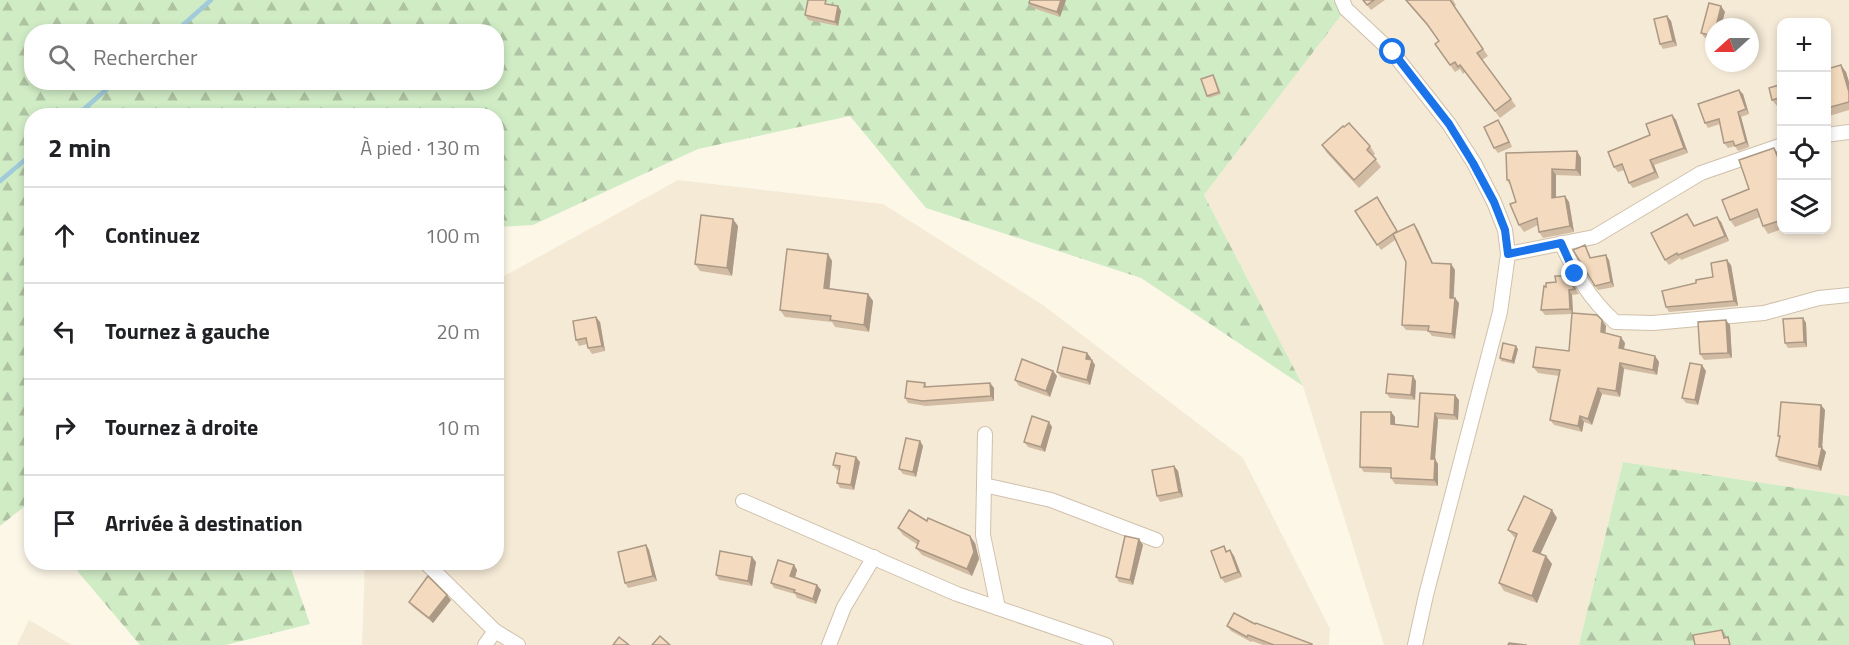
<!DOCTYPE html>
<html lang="fr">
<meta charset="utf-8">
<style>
:root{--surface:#fff;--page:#f2f2f2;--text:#202124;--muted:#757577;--line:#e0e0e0}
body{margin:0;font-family:"Titillium Web",sans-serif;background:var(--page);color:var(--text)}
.controls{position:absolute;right:18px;top:18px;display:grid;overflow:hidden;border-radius:12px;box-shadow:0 3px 9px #0003}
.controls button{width:54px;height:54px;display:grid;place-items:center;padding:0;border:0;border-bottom:2px solid var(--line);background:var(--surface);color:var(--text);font:30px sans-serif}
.compass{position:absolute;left:1705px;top:18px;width:54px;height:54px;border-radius:50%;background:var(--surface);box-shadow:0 3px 9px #0003;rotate:249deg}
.stop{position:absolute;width:18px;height:18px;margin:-14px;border:4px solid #1a73e8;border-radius:50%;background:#fff}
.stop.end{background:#1a73e8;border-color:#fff;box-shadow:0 2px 6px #0008}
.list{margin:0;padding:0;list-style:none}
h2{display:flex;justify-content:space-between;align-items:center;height:78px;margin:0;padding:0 24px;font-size:26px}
h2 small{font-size:20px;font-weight:400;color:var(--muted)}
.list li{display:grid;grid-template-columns:39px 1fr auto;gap:18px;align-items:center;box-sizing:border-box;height:96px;padding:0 24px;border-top:2px solid var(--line)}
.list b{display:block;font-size:22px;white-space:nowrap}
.list em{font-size:20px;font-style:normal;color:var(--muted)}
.icon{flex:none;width:33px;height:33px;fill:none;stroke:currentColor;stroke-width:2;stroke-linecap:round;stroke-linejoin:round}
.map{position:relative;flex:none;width:1849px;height:645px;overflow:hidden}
.search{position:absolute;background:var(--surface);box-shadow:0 3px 9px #0003;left:24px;top:24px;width:480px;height:66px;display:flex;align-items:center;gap:15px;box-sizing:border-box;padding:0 21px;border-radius:24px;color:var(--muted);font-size:22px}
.panel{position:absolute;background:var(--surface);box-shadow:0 3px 9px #0003;left:24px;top:108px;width:480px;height:462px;border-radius:24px}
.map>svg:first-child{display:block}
.residential{fill:#f5ead6;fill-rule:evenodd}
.forest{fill:url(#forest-firs);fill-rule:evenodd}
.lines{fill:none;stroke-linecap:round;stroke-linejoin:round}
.stream{stroke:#a1cbda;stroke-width:4.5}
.minor-casing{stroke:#d0c0ac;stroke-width:16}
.minor{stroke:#fff;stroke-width:14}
.wall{fill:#d2bba3}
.shaded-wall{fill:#ab9985}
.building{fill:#f4dabe;stroke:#ab9985;stroke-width:1.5}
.route{stroke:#1a73e8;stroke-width:8}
</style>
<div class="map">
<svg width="1849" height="645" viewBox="0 0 1849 645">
<defs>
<pattern id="forest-firs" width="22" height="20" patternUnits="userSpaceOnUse" patternTransform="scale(1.5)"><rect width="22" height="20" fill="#d0ecc5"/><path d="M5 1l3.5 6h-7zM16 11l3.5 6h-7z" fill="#aec3a2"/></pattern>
</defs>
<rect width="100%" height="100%" fill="#fdf7e8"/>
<g class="residential">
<path d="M1332 0H1849V496L1623 462 1579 645H1384L1303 386 1204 195 1346 9ZM1782 22H1826V230H1782ZM1714 27H1750V63H1714Z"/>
<polygon points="678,180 883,204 1043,305 1243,458 1330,629 1329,645 362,645 365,563 496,562 497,280"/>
<polygon points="29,620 72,645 17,645"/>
</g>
<g class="forest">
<path d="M0 0H1332L1346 9 1204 195 1303 386 1141 278 926 208 850 116 698 149 533 225 497 227 496 116H32L31 501 0 526ZM32 32H496V82H32Z"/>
<polygon points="1623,462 1849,496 1849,645 1579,645"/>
<polygon points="74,563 289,563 310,624 226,645 140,645 79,573"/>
</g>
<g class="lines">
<g class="stream">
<polyline points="175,32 211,0"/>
<polyline points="76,116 115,82"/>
<polyline points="0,181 32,154"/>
</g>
<g class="minor-casing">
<g id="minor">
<polyline points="1342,0 1346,9 1393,53 1449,124 1474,163 1494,202 1505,230 1508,254 1500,312 1426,595 1415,645"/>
<polyline points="1826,135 1849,132"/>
<path d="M1561 243C1577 276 1588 297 1615 322L1653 323 1764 313 1819 298 1849 295"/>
<polyline points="1508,254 1594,237 1701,173 1782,145"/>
<polyline points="985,434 983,535 998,608"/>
<polyline points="984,485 1051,500 1156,540"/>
<polyline points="743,501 957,594 1106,645"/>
<polyline points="425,562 495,631 518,645"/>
<polyline points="485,645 495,631"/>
<polyline points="829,645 844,607 874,557"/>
</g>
</g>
<use href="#minor" class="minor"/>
</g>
<g class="wall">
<polygon points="1066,0 1060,17 1033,8 1029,3"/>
<polygon points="1363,0 1385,0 1371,10"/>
<polygon points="1405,0 1453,0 1456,5 1454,7 1488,56 1482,60 1516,106 1500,118 1465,72 1463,74 1460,69 1455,72 1435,44 1439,41 1432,31"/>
<polygon points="829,3 829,4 838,6 841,11 838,26 808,20 805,15"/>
<polygon points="1721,6 1725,12 1714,27 1714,40 1705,38 1701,33"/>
<polygon points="1667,16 1671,21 1677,46 1663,49 1660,44"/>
<polygon points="1827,69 1846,72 1849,82 1849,110 1829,116 1830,119 1827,120"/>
<polygon points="1215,77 1221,94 1209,98 1207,96"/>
<polygon points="1782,84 1782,105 1777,106 1772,100"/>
<polygon points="1743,94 1749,114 1741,117 1749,147 1738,151 1735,146 1728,148 1724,143 1720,124 1708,128 1705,123"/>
<polygon points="1672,115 1676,120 1688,153 1654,165 1659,178 1633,188 1629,183 1624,170 1618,172 1614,167"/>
<polygon points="1502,126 1512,147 1498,153 1494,148"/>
<polygon points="1322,145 1370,146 1375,154 1373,156 1381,167 1359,188 1327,153"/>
<polygon points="1774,148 1779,155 1782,162 1782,229 1768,234 1763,226 1760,217 1735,227 1730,220"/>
<polygon points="1577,151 1581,158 1581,176 1556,175 1556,198 1565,196 1569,202 1574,232 1543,238 1539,232 1538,225 1524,232 1519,225 1516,202 1511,186 1507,180"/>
<polygon points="1380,202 1398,232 1414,224 1418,230 1433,263 1451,264 1455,270 1454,298 1455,298 1459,303 1455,339 1432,336 1428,331 1406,330 1402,325 1406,262 1395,240 1381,250 1355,211"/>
<polygon points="1687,214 1694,226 1717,217 1721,222 1729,241 1681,260 1680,258 1669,265 1665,260"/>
<polygon points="738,226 732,276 700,271 695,264"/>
<polygon points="1588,250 1591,258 1609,260 1614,287 1598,290 1595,286"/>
<polygon points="828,254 832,261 829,289 868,294 873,301 869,332 835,327 832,322 785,317 780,310"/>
<polygon points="1731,265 1738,306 1669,312 1666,307 1696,283 1713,277"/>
<polygon points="1567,276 1579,294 1572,295 1573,313 1606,326 1605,333 1625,343 1624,349 1655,356 1659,362 1657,375 1624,369 1620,397 1602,394 1592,425 1584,422 1582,432 1554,425 1550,420 1559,376 1538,373 1533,367 1569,351 1572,314 1545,315 1541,310 1546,287"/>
<polygon points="1803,318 1806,323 1807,347 1788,348 1785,343"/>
<polygon points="600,322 605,351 592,354 588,348 587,344 579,346 576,340"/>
<polygon points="1730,325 1732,358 1704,360 1700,354"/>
<polygon points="1518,349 1514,364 1501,361 1500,358"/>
<polygon points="1087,353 1091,358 1091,360 1095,365 1090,385 1061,377 1057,372"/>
<polygon points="1053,371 1057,376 1050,397 1019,386 1015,380"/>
<polygon points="1706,371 1698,405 1686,403 1682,398"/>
<polygon points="1416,381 1415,400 1390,398 1386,393"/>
<polygon points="925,383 927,387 990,383 994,388 994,401 926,406 908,403 905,398"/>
<polygon points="1420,393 1459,400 1458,420 1438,419 1435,459 1438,464 1438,486 1395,484 1391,478 1391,473 1364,472 1360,467 1391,412 1395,417 1395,425 1418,427"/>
<polygon points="1821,405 1825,410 1822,448 1826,452 1821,471 1779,461 1776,456 1780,438 1778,436"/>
<polygon points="1049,422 1052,427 1045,452 1028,447 1024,442"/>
<polygon points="920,441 923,446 916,477 903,474 899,469"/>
<polygon points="860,462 854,490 840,488 837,483 839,470 837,470 833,465"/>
<polygon points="1174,466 1178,471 1183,497 1160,502 1157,496"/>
<polygon points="1557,518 1540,554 1546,556 1552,564 1537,603 1504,591 1499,583 1516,538 1514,537 1508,530"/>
<polygon points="927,521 975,543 979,559 972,576 922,555 916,548 918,545 903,535 898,528"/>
<polygon points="1139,539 1143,545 1133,585 1119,582 1116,577"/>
<polygon points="646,545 649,550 657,581 628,588 625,583"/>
<polygon points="1224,546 1227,551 1230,550 1234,556 1242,577 1225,583 1221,578"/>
<polygon points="752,557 756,562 752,586 719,580 716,575"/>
<polygon points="794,565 797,570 795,577 817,585 821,590 816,604 797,598 795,594 774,588 771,583"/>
<polygon points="451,600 433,623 413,607 409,602"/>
<polygon points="1255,624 1313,645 1263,645 1252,641 1251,642 1231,631 1227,626"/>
</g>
<g class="shaded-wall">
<polygon points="1061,0 1066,0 1060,17 1057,12"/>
<polygon points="838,6 841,11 838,26 835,22"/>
<polygon points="1721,6 1725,12 1721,27 1716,27"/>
<polygon points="1667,16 1671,21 1677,46 1673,41"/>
<polygon points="1841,65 1846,72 1849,82 1849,92"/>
<polygon points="1739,90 1743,94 1749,114 1746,109"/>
<polygon points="1738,112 1741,117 1749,147 1746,142"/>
<polygon points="1672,115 1676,120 1688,153 1684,148"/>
<polygon points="1498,120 1502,126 1512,147 1509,142"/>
<polygon points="1774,148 1779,155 1782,162 1782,168"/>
<polygon points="1577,151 1581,158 1581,176 1576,170"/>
<polygon points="1650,160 1654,165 1659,178 1655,172"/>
<polygon points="1552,169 1556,175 1556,204 1552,198"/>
<polygon points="1565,196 1569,202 1574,232 1570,226"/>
<polygon points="1717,217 1721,222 1729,241 1725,236"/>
<polygon points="733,219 738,226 732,276 727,268"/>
<polygon points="1414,224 1418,230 1435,269 1432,263"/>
<polygon points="828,254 832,261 829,295 824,288"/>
<polygon points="1606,255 1609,260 1614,287 1611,282"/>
<polygon points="1727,260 1731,265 1738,306 1734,301"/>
<polygon points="1451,264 1455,270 1453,303 1450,298"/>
<polygon points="1569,290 1572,295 1573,314 1570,309"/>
<polygon points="868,294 873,301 869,332 864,325"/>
<polygon points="1455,298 1459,303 1455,339 1452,334"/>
<polygon points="596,317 600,322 605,351 602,346"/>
<polygon points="1803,318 1806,323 1807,347 1804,342"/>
<polygon points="1602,320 1606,326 1605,338 1601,332"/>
<polygon points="1726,320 1730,325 1732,358 1728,353"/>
<polygon points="1621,337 1625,343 1623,354 1619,348"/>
<polygon points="1516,346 1518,349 1514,364 1512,361"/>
<polygon points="496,347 499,361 496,357"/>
<polygon points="1087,353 1091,358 1090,364 1086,359"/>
<polygon points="1655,356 1659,362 1657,375 1653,370"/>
<polygon points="1092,360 1095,365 1090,385 1087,380"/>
<polygon points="1620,363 1624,369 1620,397 1616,391"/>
<polygon points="1702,365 1706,371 1698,405 1695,400"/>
<polygon points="1053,371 1057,376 1050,397 1046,391"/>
<polygon points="1413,376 1416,381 1415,400 1411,395"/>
<polygon points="990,383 994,388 994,401 991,396"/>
<polygon points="1598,388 1602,394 1592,425 1588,419"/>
<polygon points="1455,395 1459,400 1458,420 1454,415"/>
<polygon points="1821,405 1825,410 1822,448 1826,452 1821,471 1818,466"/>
<polygon points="1391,412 1395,417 1395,430 1391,424"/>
<polygon points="1435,413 1438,419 1435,459 1438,464 1438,486 1434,480 1431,459"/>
<polygon points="1580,416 1584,422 1582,432 1578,426"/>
<polygon points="1049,422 1052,427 1045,452 1041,447"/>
<polygon points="920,441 923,446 916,477 913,472"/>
<polygon points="856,457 860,462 854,490 851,485"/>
<polygon points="1174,466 1178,471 1183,497 1179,492"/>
<polygon points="1552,510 1557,518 1538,559 1533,551"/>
<polygon points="970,536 975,543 979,559 972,576 967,569"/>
<polygon points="1139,539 1143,545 1133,585 1130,580"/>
<polygon points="646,545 649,550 657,581 653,576"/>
<polygon points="1230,550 1234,556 1242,577 1238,572"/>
<polygon points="1546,556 1552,564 1537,603 1532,596"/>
<polygon points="752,557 756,562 752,586 748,581"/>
<polygon points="794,565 797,570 794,581 790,576"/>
<polygon points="817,585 821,590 816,604 813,599"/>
<polygon points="447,595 451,600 433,623 429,618"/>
</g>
<g class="building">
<polygon points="808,0 826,0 825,4 838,6 835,22 805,15"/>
<polygon points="1030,0 1061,0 1057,12 1029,3"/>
<polygon points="1363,0 1374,0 1367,5"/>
<polygon points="1406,0 1450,0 1483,49 1477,53 1511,99 1495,111 1460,65 1458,67 1455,62 1450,65 1435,44 1439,41 1427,24"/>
<polygon points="1709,3 1721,6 1716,27 1714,27 1714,36 1701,33"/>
<polygon points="1667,16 1673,41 1660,44 1654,19"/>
<polygon points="1841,65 1849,92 1849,102 1827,108 1827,69"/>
<polygon points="1213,75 1219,92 1207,96 1201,79"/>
<polygon points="1782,84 1782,97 1772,100 1769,88"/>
<polygon points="1739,90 1746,109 1738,112 1746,142 1735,146 1733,141 1724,143 1719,119 1705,123 1698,104"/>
<polygon points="1672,115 1684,148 1650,160 1655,172 1629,183 1622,164 1614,167 1608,152 1650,135 1646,124"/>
<polygon points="1498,120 1509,142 1494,148 1484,127"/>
<polygon points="1349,123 1370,146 1367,150 1376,159 1354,180 1322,145 1343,126 1344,127"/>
<polygon points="1774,148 1782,168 1782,220 1763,226 1757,209 1730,220 1722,200 1749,189 1739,160"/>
<polygon points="1577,151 1576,170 1552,169 1552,198 1565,196 1570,226 1539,232 1537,218 1519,225 1510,204 1516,202 1509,180 1507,180 1506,153"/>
<polygon points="1377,197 1397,231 1377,245 1355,211"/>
<polygon points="1687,214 1694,226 1717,217 1725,236 1678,255 1677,253 1665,260 1651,233"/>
<polygon points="701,215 733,219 727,268 695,264"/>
<polygon points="1414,224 1432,263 1451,264 1450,298 1455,298 1452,334 1428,331 1429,326 1402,325 1406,262 1393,234"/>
<polygon points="1585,245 1590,258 1606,255 1611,282 1595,286 1573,250"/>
<polygon points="787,249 828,254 824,288 868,294 864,325 830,320 831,316 780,310"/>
<polygon points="1727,260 1734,301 1666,307 1662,291 1696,283 1696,280 1713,277 1711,263"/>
<polygon points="1555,276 1567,276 1575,289 1569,290 1570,309 1541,310 1544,286 1546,287 1546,283 1556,282"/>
<polygon points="1572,313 1597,315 1602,320 1601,332 1621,337 1619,348 1655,356 1653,370 1620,363 1616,391 1598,388 1588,419 1580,416 1578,426 1550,420 1560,370 1533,367 1536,347 1569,351"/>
<polygon points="596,317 602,346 588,348 586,338 576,340 573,321"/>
<polygon points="1803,318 1804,342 1785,343 1783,319"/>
<polygon points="1726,320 1728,353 1700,354 1698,322"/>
<polygon points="1503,343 1516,346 1512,361 1500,358"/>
<polygon points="1063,347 1087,353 1086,359 1092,360 1087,380 1057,372"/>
<polygon points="1022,359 1053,371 1046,391 1015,380"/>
<polygon points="1690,363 1702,365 1695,400 1682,398"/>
<polygon points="1388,374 1413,376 1411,395 1386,393"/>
<polygon points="907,381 925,383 924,387 990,383 991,396 922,401 905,398"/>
<polygon points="1420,393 1455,395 1454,415 1435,413 1431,459 1435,459 1434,480 1391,478 1391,468 1360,467 1361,412 1391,412 1391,424 1418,427"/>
<polygon points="1781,402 1821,405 1819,447 1822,447 1818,466 1776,456 1780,436 1778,436"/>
<polygon points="1032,416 1049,422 1041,447 1024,442"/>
<polygon points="906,438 920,441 913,472 899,469"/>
<polygon points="836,453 856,457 851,485 837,483 840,466 833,465"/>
<polygon points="1174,466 1179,492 1157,496 1152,470"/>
<polygon points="1524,496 1552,510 1533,551 1546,556 1532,596 1499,583 1517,534 1508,530"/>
<polygon points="909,510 927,521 928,518 970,536 974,552 967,569 916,548 919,541 898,528"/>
<polygon points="1125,536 1139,539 1130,580 1116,577"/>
<polygon points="646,545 653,576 625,583 618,552"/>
<polygon points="1224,546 1226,552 1230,550 1238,572 1221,578 1211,551"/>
<polygon points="720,551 752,557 748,581 716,575"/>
<polygon points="778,560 794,565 790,576 817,585 813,599 794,592 795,590 771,583"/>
<polygon points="428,576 447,595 429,618 409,602"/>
<polygon points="1234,613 1255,624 1256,623 1312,644 1312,645 1274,645 1248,635 1247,637 1227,626"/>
<polygon points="1722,630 1724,638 1728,637 1730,645 1695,645 1693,635"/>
<polygon points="660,636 670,645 652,645"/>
<polygon points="619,637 629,645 613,645"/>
<polygon points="1509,643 1527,645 1508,645"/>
</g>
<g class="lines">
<polyline class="route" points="1393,52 1449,124 1473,163 1494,202 1505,230 1508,254 1561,243 1575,274"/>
</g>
</svg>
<div class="controls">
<button>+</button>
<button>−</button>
<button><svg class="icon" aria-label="locate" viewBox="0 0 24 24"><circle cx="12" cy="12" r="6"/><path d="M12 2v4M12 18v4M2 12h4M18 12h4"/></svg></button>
<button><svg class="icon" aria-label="layers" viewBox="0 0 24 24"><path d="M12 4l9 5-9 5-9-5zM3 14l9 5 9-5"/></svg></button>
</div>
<svg class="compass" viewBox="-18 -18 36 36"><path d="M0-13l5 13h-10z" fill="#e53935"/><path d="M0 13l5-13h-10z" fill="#757577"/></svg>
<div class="stop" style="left:1393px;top:52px"></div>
<div class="stop end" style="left:1575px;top:274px"></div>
<div class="search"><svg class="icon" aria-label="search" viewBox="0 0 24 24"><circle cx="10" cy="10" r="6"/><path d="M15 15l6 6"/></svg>Rechercher</div>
<section class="panel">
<h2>2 min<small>À pied · 130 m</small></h2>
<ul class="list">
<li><svg class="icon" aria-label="ahead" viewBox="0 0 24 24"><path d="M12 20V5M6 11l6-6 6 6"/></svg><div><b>Continuez</b></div><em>100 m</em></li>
<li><svg class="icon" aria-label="left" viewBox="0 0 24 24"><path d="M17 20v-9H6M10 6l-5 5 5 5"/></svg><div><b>Tournez à gauche</b></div><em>20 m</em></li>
<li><svg class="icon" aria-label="right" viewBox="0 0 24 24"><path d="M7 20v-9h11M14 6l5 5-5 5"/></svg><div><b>Tournez à droite</b></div><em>10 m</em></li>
<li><svg class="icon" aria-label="arrive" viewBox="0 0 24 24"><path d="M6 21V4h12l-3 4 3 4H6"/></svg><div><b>Arrivée à destination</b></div></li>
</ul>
</section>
</div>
